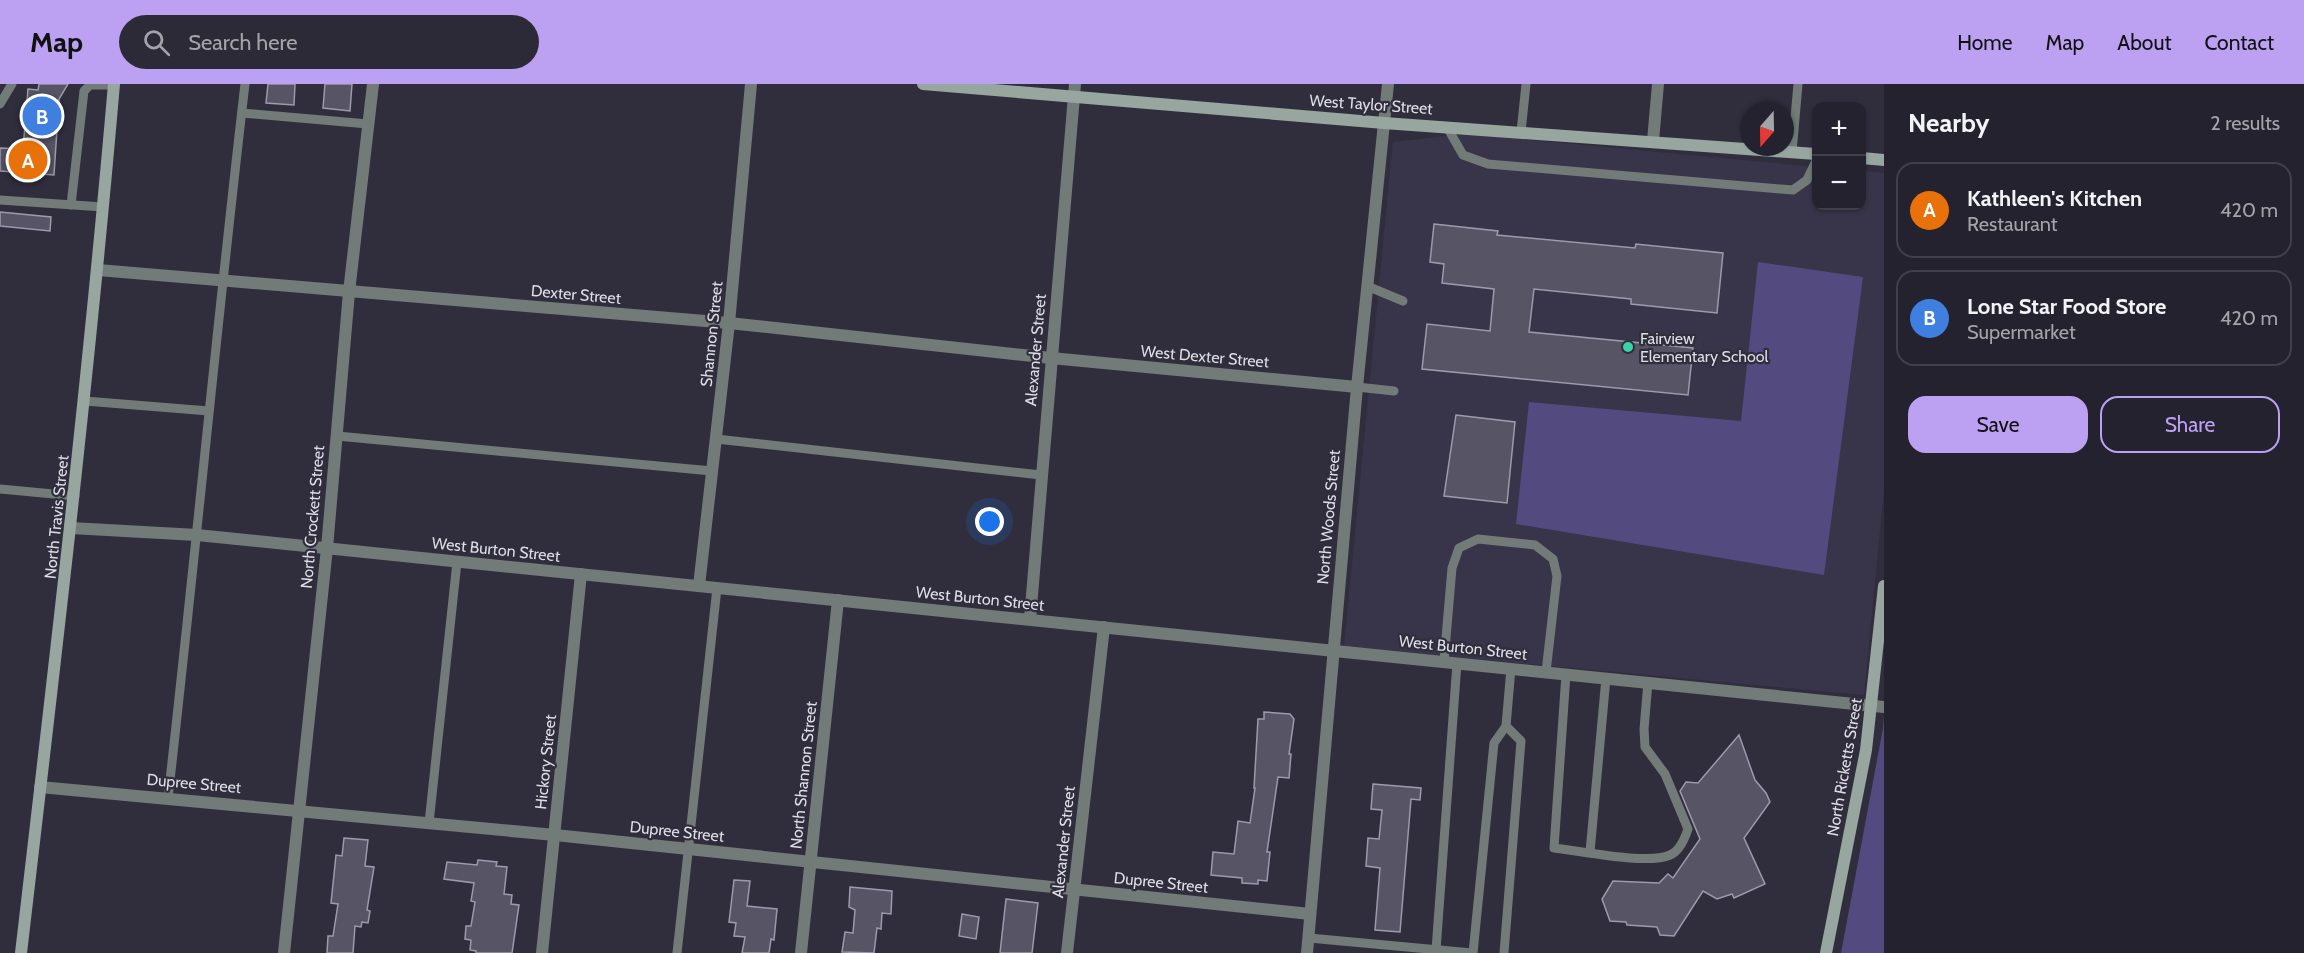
<!DOCTYPE html>
<meta charset="utf-8">
<style>
:root{--surface:#24222e;--page:#2c2a36;--text:#f1f3f6;--muted:#a3a4aa;--line:#413f4a;--accent:#bca0f2}
body{margin:0;font-family:Cabin,sans-serif;background:var(--page);color:var(--text)}
.controls{position:absolute;right:18px;top:18px;display:grid;overflow:hidden;border-radius:12px;box-shadow:0 2px 4px #0004}
.controls button{width:54px;height:54px;display:grid;place-items:center;padding:0;border:0;border-bottom:2px solid var(--line);background:var(--surface);color:var(--text);font:30px sans-serif}
.compass{position:absolute;left:1740px;top:18px;width:54px;height:54px;border-radius:50%;background:var(--surface);box-shadow:0 2px 4px #0004;rotate:200deg}
.you{position:absolute;left:990px;top:438px;width:21px;height:21px;margin:-15px;border:4px solid #fff;border-radius:50%;background:#1a73e8;box-shadow:0 0 0 9px #1a73e833}
.badge{display:grid;place-items:center;width:39px;height:39px;border-radius:50%;background:var(--accent);color:#fff;font-size:20px;font-weight:700}
.pin{position:absolute;translate:-50% -50%;border:3px solid #fff;box-shadow:0 2px 6px #0006}
.list{margin:0;padding:0;list-style:none}
h2{display:flex;justify-content:space-between;align-items:center;height:78px;margin:0;padding:0 24px;font-size:26px}
h2 small{font-size:20px;font-weight:400;color:var(--muted)}
.list li{display:grid;grid-template-columns:39px 1fr auto;gap:18px;align-items:center;box-sizing:border-box;height:96px;margin:0 12px 12px;padding:0 12px;border:2px solid var(--line);border-radius:18px}
.list b{display:block;font-size:22px;white-space:nowrap}
.list p{margin:0;font-size:20px;white-space:nowrap;color:var(--muted)}
.list em{font-size:20px;font-style:normal;color:var(--muted)}
.actions{display:flex;gap:12px;padding:18px 24px}
.actions a{flex:1;padding:14px 0;border:2px solid var(--accent);border-radius:18px;text-align:center;font-size:21px;color:var(--accent)}
.actions .main{background:var(--accent);color:#111}
.icon{flex:none;width:33px;height:33px;fill:none;stroke:currentColor;stroke-width:2;stroke-linecap:round;stroke-linejoin:round}
.map{position:relative;flex:none;width:1884px;height:869px;overflow:hidden}
header{display:flex;align-items:center;gap:36px;box-sizing:border-box;height:84px;padding:0 30px;background:var(--accent);color:#111}
header strong{font-size:28px}
nav{display:flex;gap:33px;margin-inline-start:auto;font-size:21px}
.search{width:420px;height:54px;background:var(--page);display:flex;align-items:center;gap:15px;box-sizing:border-box;padding:0 21px;border-radius:33px;color:var(--muted);font-size:22px}
main{display:flex}
aside{flex:1;background:var(--surface)}
.map>svg:first-child{display:block}
.built{fill:#38354a}
.green{fill:#534a80}
.building{fill:#565465;stroke:#9c9aac;stroke-width:1.5}
.lines{fill:none;stroke-linecap:round;stroke-linejoin:round}
.lane{stroke:#737b78;stroke-width:9}
.street{stroke:#737b78;stroke-width:12}
.secondary{stroke:#98a6a0;stroke-width:12}
.poi-dot{fill:#38d4a6;stroke:#302e3d;stroke-width:2}
.labels{text-anchor:middle;stroke-width:4.5;stroke-linejoin:round;paint-order:stroke}
.street-label{font-size:16px;fill:#dddde6;stroke:#302e3d}
.poi-label{font-size:16px;fill:#dddde6;stroke:#302e3d;text-anchor:start}
</style>
<header>
<strong>Map</strong>
<div class="search"><svg class="icon" aria-label="search" viewBox="0 0 24 24"><circle cx="10" cy="10" r="6"/><path d="M15 15l6 6"/></svg>Search here</div>
<nav><a>Home</a><a>Map</a><a>About</a><a>Contact</a></nav>
</header>
<main>
<div class="map">
<svg width="1884" height="869" viewBox="0 0 1884 869">
<rect width="100%" height="100%" fill="#302e3d"/>
<polygon class="built" points="1465,50 1816,83 1816,122 1862,122 1862,87 1884,89 1884,405 1864,611 1344,563 1393,58"/>
<g class="green">
<polygon points="1758,178 1863,193 1824,491 1516,440 1529,318 1741,337"/>
<polygon points="1884,631 1884,869 1841,869 1883,644"/>
</g>
<g class="building">
<polygon points="39,0 68,0 59,15 54,91 0,87 0,64 23,65 28,5 38,6"/>
<polygon points="268,0 295,0 294,21 266,19"/>
<polygon points="325,0 352,0 350,27 323,24"/>
<polygon points="0,128 51,133 50,147 0,142"/>
<polygon points="1434,140 1498,147 1497,151 1635,164 1636,160 1723,169 1717,229 1631,220 1631,215 1534,205 1529,248 1693,264 1688,311 1422,285 1427,240 1490,247 1494,205 1442,199 1444,180 1430,178"/>
<polygon points="1456,331 1515,338 1507,419 1444,412"/>
<polygon points="1264,628 1290,630 1294,635 1289,670 1291,670 1289,694 1278,693 1267,768 1270,768 1267,797 1258,796 1258,800 1242,799 1242,794 1211,791 1213,768 1234,770 1238,737 1250,739 1255,704 1254,704 1258,635 1264,635"/>
<polygon points="1739,651 1755,696 1766,709 1770,718 1744,754 1765,800 1734,814 1732,810 1717,815 1703,807 1674,852 1660,851 1657,843 1627,841 1626,838 1610,837 1602,815 1613,797 1659,799 1668,790 1673,794 1700,755 1680,707 1686,698 1698,699"/>
<polygon points="1373,700 1421,704 1420,716 1411,715 1400,848 1375,846 1380,784 1366,782 1368,754 1379,755 1382,726 1371,725"/>
<polygon points="344,754 368,756 365,782 374,783 367,826 370,827 368,839 362,838 361,843 355,842 353,869 327,869 328,852 333,852 338,820 331,819 336,771 342,772"/>
<polygon points="478,776 497,778 496,782 507,783 504,810 512,811 511,820 519,821 512,869 476,869 476,867 470,866 471,856 465,855 466,842 471,842 475,818 471,817 474,799 444,795 447,778 477,781"/>
<polygon points="734,796 750,797 747,822 777,825 774,856 771,855 769,869 742,869 745,853 734,852 736,839 729,838"/>
<polygon points="850,803 892,807 891,830 882,829 881,845 877,844 874,869 842,868 845,848 853,849 855,826 849,823"/>
<polygon points="1006,815 1038,819 1032,869 1000,869"/>
<polygon points="962,830 979,833 976,855 959,852"/>
</g>
<g class="lines">
<g class="lane">
<polyline points="0,20 12,0"/>
<polyline points="242,29 368,40"/>
<polyline points="1447,43 1463,71 1488,80 1793,106 1807,96 1816,77"/>
<polyline points="1521,48 1526,0"/>
<polyline points="1792,68 1798,0"/>
<polyline points="0,116 103,123"/>
<polyline points="71,121 84,7 90,1 114,1"/>
<polyline points="1367,202 1403,217"/>
<polyline points="1357,303 1394,307"/>
<polyline points="85,317 209,327"/>
<polyline points="337,352 712,387"/>
<polyline points="716,355 1041,391"/>
<polyline points="0,405 75,412"/>
<polyline points="1444,577 1452,484 1459,464 1478,455 1535,461 1553,475 1557,492 1546,588"/>
<path d="M1566 590 1554 764C1582 767 1647 781 1670 771 1680 767 1685 754 1688 745L1665 690 1645 663 1644 645 1648 598"/>
<path d="M168 714C195 476 217 238 245 0"/>
<polyline points="429,739 457,478"/>
<polyline points="1590,768 1606,594"/>
<polyline points="1309,854 1472,869"/>
<polyline points="1436,866 1457,579"/>
<polyline points="677,869 717,504"/>
<polyline points="1473,869 1494,659 1506,642"/>
<polyline points="1504,869 1521,657 1506,642 1511,584"/>
</g>
<g class="street">
<polyline points="1653,57 1658,0"/>
<polyline points="98,186 729,239 1051,274 1357,303"/>
<polyline points="71,444 197,451 1884,623"/>
<polyline points="699,502 729,239 751,0"/>
<polyline points="1030,535 1075,0"/>
<polyline points="40,703 555,751 1310,830"/>
<polyline points="284,869 327,464 349,208 373,0"/>
<polyline points="542,869 581,490"/>
<polyline points="801,869 838,516"/>
<polyline points="1067,869 1104,543"/>
<polyline points="1307,869 1357,303 1388,0"/>
</g>
<g class="secondary">
<polyline points="923,0 1384,39 1816,70"/>
<polyline points="1862,74 1884,76"/>
<path d="M21 869C55 579 89 290 114 0"/>
<polyline points="1826,869 1866,666 1884,502"/>
</g>
</g>
<circle class="poi-dot" cx="1628" cy="263" r="6"/>
<g class="labels">
<g class="street-label">
<text transform="translate(1371 20) rotate(4)" y="6">West Taylor Street</text>
<text transform="translate(576 210) rotate(5)" y="6">Dexter Street</text>
<text transform="translate(711 250) rotate(-84)" y="6">Shannon Street</text>
<text transform="translate(1035 266) rotate(-85)" y="6">Alexander Street</text>
<text transform="translate(1205 272) rotate(5)" y="6">West Dexter Street</text>
<text transform="translate(56 433) rotate(-84)" y="6">North Travis Street</text>
<text transform="translate(312 433) rotate(-85)" y="6">North Crockett Street</text>
<text transform="translate(1328 433) rotate(-85)" y="6">North Woods Street</text>
<text transform="translate(496 465) rotate(6)" y="6">West Burton Street</text>
<text transform="translate(980 514) rotate(6)" y="6">West Burton Street</text>
<text transform="translate(1463 563) rotate(6)" y="6">West Burton Street</text>
<text transform="translate(545 678) rotate(-84)" y="6">Hickory Street</text>
<text transform="translate(1844 683) rotate(-80)" y="6">North Ricketts Street</text>
<text transform="translate(803 691) rotate(-84)" y="6">North Shannon Street</text>
<text transform="translate(194 699) rotate(5)" y="6">Dupree Street</text>
<text transform="translate(677 747) rotate(6)" y="6">Dupree Street</text>
<text transform="translate(1063 758) rotate(-84)" y="6">Alexander Street</text>
<text transform="translate(1161 798) rotate(6)" y="6">Dupree Street</text>
</g>
<g class="poi-label">
<text x="1640" y="260">Fairview<tspan x="1640" dy="18">Elementary School</tspan></text>
</g>
</g>
</svg>
<div class="controls">
<button>+</button>
<button>−</button>
</div>
<svg class="compass" viewBox="-18 -18 36 36"><path d="M0-13l5 13h-10z" fill="#e53935"/><path d="M0 13l5-13h-10z" fill="#a3a4aa"/></svg>
<div class="you"></div>
<div class="pin badge" style="left:28px;top:76px;background:#e8710a">A</div>
<div class="pin badge" style="left:42px;top:32px;background:#3f7fe0">B</div>
</div>
<aside>
<h2>Nearby<small>2 results</small></h2>
<ul class="list">
<li><span class="badge" style="background:#e8710a">A</span><div><b>Kathleen's Kitchen</b><p>Restaurant</p></div><em>420 m</em></li>
<li><span class="badge" style="background:#3f7fe0">B</span><div><b>Lone Star Food Store</b><p>Supermarket</p></div><em>420 m</em></li>
</ul>
<div class="actions"><a class="main">Save</a><a>Share</a></div>
</aside>
</main>
